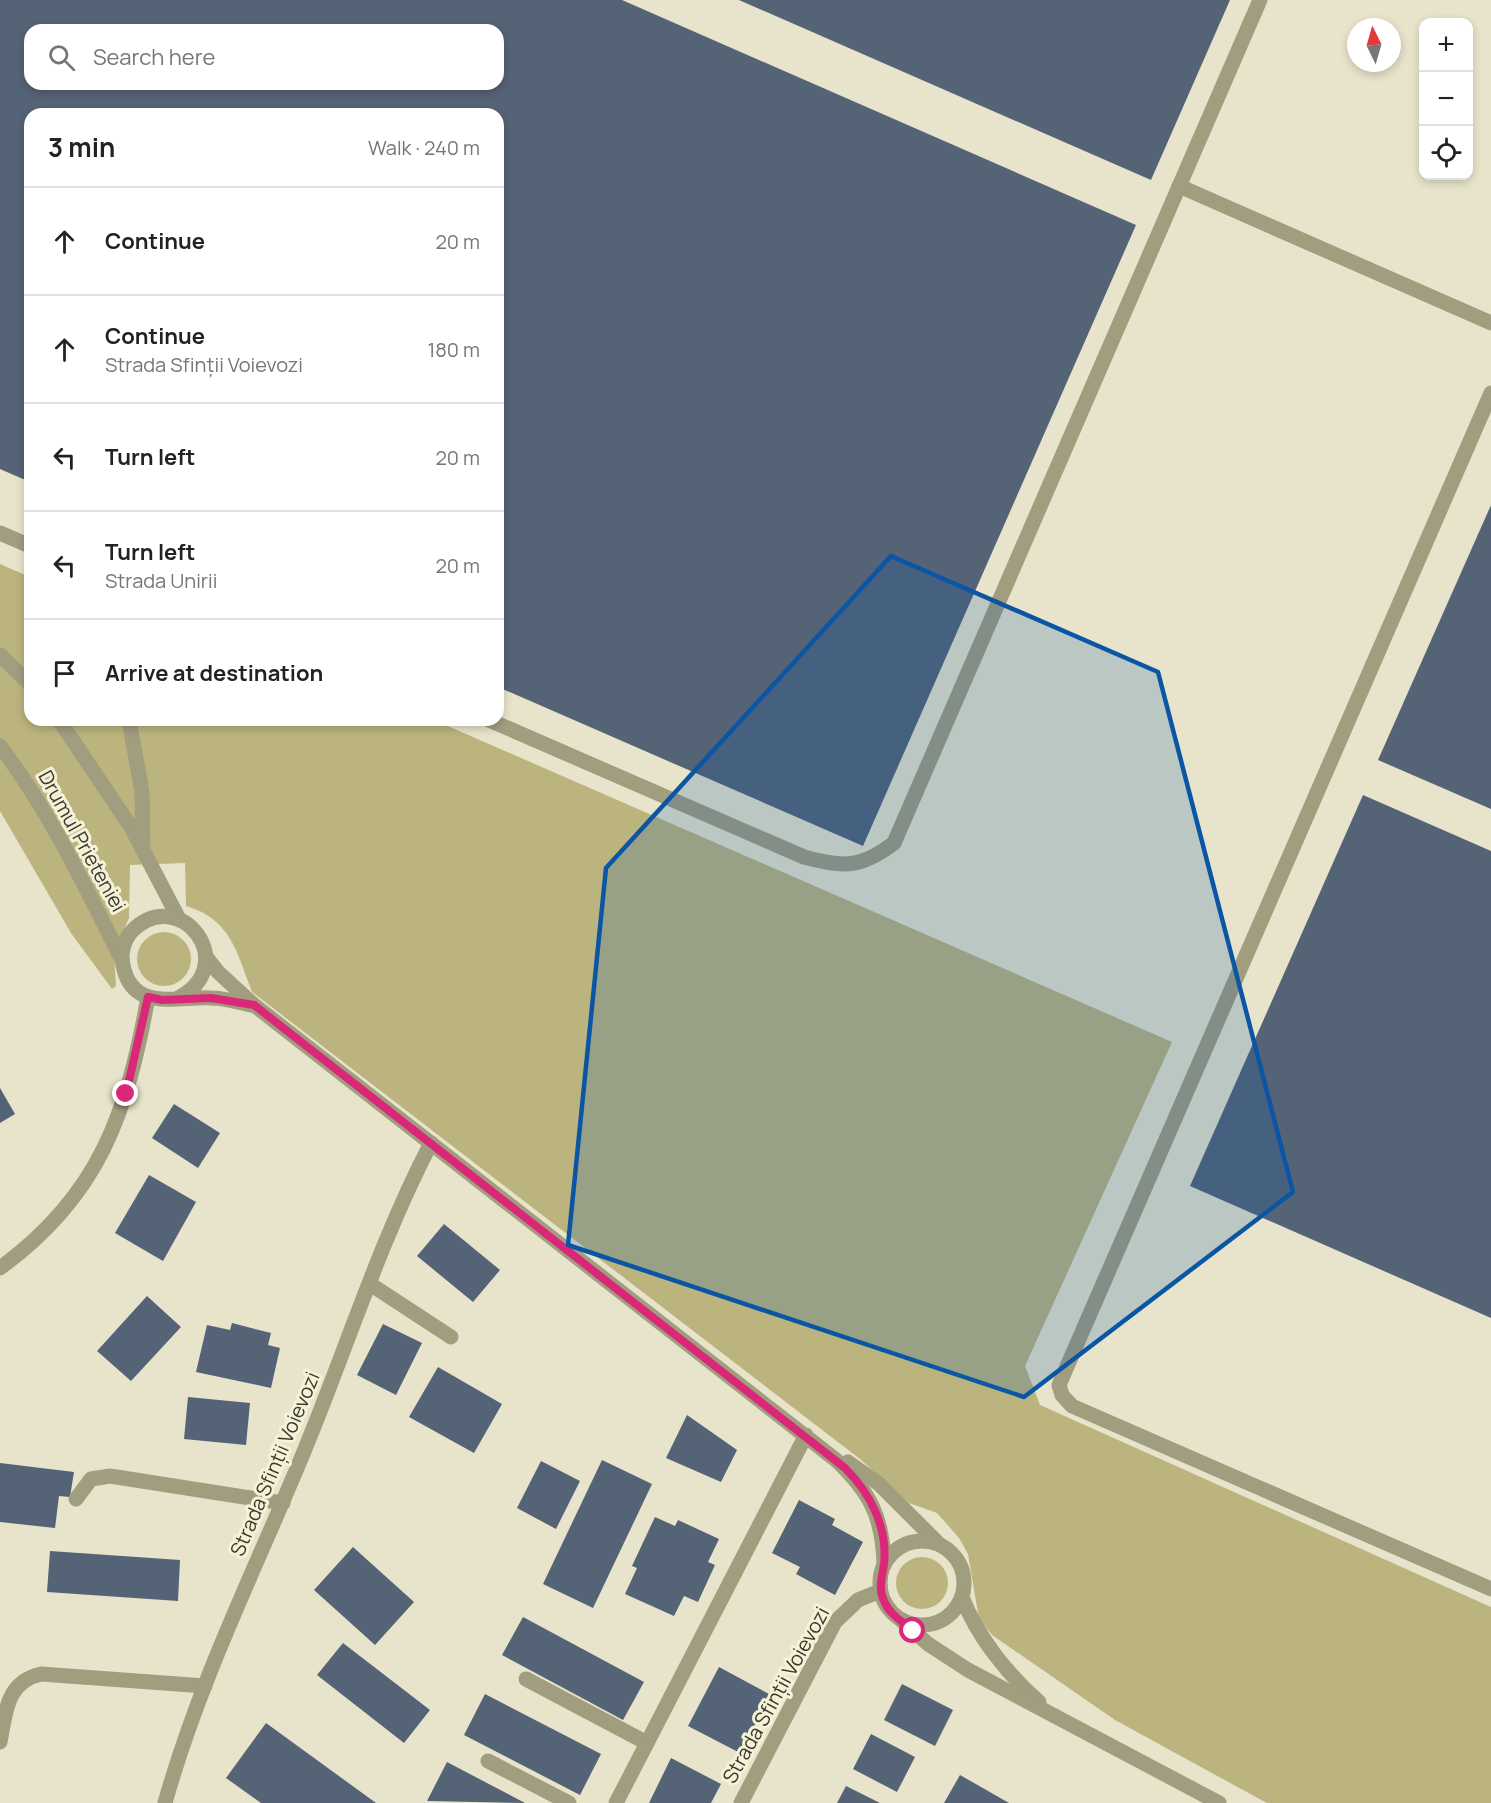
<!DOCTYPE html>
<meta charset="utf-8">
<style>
:root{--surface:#fff;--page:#f6f6f6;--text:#222;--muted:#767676;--line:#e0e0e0}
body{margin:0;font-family:Manrope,sans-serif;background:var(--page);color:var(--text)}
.controls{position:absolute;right:18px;top:18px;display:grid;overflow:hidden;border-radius:12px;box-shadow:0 3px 9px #0003}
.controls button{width:54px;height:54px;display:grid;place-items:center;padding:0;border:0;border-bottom:2px solid var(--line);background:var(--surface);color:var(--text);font:30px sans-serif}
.compass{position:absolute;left:1347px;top:18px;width:54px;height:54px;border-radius:50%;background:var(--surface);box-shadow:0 3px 9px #0003;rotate:355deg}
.stop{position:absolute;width:18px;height:18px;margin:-14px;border:4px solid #db2777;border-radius:50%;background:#fff}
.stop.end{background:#db2777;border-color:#fff;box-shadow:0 2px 6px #0008}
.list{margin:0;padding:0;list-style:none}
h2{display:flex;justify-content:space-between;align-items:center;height:78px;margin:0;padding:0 24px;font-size:26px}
h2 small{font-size:20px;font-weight:400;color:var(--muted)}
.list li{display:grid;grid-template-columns:39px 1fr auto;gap:18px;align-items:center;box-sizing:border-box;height:108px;padding:0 24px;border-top:2px solid var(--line)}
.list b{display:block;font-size:22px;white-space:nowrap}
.list p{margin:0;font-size:20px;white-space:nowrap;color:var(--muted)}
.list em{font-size:20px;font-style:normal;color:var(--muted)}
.icon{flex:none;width:33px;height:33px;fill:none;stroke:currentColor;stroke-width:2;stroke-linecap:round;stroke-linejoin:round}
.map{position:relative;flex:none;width:1491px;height:1803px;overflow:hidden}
.search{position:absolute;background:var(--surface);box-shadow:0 3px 9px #0003;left:24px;top:24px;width:480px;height:66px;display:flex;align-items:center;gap:15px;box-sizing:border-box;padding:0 21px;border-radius:18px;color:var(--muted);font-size:22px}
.panel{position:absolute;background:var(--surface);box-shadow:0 3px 9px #0003;left:24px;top:108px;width:480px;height:618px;border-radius:18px}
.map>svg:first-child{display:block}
.green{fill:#bcb47e}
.building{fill:#556376;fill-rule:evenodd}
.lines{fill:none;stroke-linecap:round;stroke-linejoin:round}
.minor{stroke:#a19d7f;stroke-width:15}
.route{stroke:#db2777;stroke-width:8}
.marked{fill:#0a55a4;fill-opacity:0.2;stroke:#0a55a4;stroke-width:4.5;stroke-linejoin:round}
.labels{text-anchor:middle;stroke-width:6;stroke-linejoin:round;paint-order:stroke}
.street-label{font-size:20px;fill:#3b3a30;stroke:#f5f2d8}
</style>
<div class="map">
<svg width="1491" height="1803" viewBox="0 0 1491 1803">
<rect width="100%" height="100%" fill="#e8e4cb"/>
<g class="green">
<path d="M0 564 30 577V720H434L1172 1042 1025 1366 1040 1405 1491 1607V1803H1267L1232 1784 1115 1720 992 1635 979 1619 968 1554 959 1538 937 1513 909 1503 860 1459 252 992C237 953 231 919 186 906L185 863 130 865 129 918 114 953 116 986 112 989 71 933 0 811Z"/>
<circle cx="164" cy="959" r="27"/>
<circle cx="922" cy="1583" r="26"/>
</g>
<g class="building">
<path d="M0 0H622L1136 225 863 846 498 687V114H30V482L0 469ZM30 30H498V84H30Z"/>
<polygon points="739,0 1230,0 1151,180"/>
<polygon points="1491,505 1491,809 1378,760"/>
<polygon points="1363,795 1491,851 1491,1318 1190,1186"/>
<polygon points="0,1088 15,1114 0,1123"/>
<polygon points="174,1104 220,1133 198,1168 152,1138"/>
<polygon points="149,1175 196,1202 163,1261 115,1233"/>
<polygon points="444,1224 500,1270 473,1302 417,1256"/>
<polygon points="147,1296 181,1327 131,1381 97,1351"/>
<polygon points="232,1323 271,1333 268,1345 280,1348 271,1388 196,1372 207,1325 230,1330"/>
<polygon points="383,1324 422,1343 396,1395 357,1375"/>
<polygon points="438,1367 502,1404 474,1453 409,1417"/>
<polygon points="188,1397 250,1403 246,1445 184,1439"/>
<polygon points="687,1415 737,1450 721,1482 666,1458"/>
<polygon points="602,1460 652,1484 593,1608 543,1584"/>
<polygon points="541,1461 580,1481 556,1529 517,1508"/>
<polygon points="0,1463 74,1472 70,1497 59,1496 55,1528 0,1522"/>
<polygon points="799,1500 835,1519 832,1525 863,1542 835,1595 796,1574 800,1567 772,1553"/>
<polygon points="655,1517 675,1526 678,1520 719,1539 708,1562 715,1565 698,1602 684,1596 674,1616 625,1594 637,1568 632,1566"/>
<polygon points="353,1547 414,1602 375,1645 314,1590"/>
<polygon points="50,1551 180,1560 178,1601 47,1592"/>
<polygon points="523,1617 644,1682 623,1720 502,1655"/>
<polygon points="343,1643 430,1710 404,1743 317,1675"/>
<polygon points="719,1667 771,1695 740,1753 688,1726"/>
<polygon points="902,1684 953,1710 935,1746 884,1720"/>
<polygon points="485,1694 601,1754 580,1795 464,1735"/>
<polygon points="266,1723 376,1803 261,1803 226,1778"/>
<polygon points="871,1734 915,1757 897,1792 853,1769"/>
<polygon points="671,1758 721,1784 711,1803 649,1803"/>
<polygon points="447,1762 525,1803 427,1801"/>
<polygon points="960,1775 1009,1803 944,1803"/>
<polygon points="846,1786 880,1803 837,1803"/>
</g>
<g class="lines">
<g class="minor">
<polyline points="1179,186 1491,323"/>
<polyline points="1491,393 1059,1385 1062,1395 1072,1406 1491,1589"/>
<polyline points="0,533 30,546"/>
<polyline points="0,655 30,684"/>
<polyline points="59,720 131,827 179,919"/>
<polyline points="129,720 142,792 143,848"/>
<path d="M489 720 804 857C844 868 861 868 894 843L1260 0"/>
<path d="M0 746C50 812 85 886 122 960"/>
<path d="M206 957 218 972 254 1005 836 1460C870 1492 883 1517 884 1565"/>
<path d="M176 999C244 966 180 883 132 931 124 940 120 954 123 965 132 1013 178 996 211 998 224 998 238 1002 251 1005"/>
<path d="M0 1268C99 1196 127 1114 148 997"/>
<polyline points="370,1284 451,1337"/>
<polyline points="848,1462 879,1484 939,1544"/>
<polyline points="76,1499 91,1479 110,1476 283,1503"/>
<circle cx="922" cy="1583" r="42"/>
<path d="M962 1597C977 1636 1007 1674 1039 1702"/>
<polyline points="901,1620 928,1644 968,1670 1219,1803"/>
<polyline points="526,1679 647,1743"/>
<path d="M0 1742C6 1712 6 1682 41 1674L205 1686"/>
<polyline points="488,1761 569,1803"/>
<path d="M165 1803C199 1681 257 1566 305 1449 347 1347 380 1241 431 1143"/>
<polyline points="616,1803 806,1435"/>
<polyline points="741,1803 835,1622 858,1600 880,1591"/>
</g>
</g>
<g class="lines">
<path class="route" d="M126 1094 148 997 162 1000 211 998 254 1005 845 1468C870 1493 888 1527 884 1564 882 1578 878 1588 884 1601 889 1614 903 1622 913 1631"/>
</g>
<path class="marked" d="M891 556 1158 672 1293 1192 1024 1397 568 1245 606 868Z"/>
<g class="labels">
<g class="street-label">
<text transform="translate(82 841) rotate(61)" y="7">Drumul Prieteniei</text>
<text transform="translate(275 1464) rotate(-67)" y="7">Strada Sfinții Voievozi</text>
<text transform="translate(776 1695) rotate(-61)" y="7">Strada Sfinții Voievozi</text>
</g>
</g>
</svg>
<div class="controls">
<button>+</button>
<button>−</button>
<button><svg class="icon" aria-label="locate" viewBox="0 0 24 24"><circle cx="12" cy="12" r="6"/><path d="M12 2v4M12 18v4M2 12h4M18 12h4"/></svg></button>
</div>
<svg class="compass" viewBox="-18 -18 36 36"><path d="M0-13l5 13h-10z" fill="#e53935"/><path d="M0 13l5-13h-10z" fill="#767676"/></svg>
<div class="stop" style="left:913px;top:1631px"></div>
<div class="stop end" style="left:126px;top:1094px"></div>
<div class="search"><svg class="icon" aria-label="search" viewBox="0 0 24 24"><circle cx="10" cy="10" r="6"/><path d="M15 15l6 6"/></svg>Search here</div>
<section class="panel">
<h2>3 min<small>Walk · 240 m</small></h2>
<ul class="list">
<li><svg class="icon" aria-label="ahead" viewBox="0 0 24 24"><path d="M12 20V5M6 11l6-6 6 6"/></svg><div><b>Continue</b></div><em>20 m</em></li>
<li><svg class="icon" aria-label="ahead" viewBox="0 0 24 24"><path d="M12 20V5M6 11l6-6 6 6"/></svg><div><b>Continue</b><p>Strada Sfinții Voievozi</p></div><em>180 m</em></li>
<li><svg class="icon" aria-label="left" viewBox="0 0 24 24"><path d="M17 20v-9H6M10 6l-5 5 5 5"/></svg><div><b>Turn left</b></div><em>20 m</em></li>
<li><svg class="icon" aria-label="left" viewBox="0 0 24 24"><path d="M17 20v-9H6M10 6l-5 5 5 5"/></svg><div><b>Turn left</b><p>Strada Unirii</p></div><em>20 m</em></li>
<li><svg class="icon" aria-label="arrive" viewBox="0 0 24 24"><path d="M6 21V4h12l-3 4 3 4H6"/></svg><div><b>Arrive at destination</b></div></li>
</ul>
</section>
</div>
